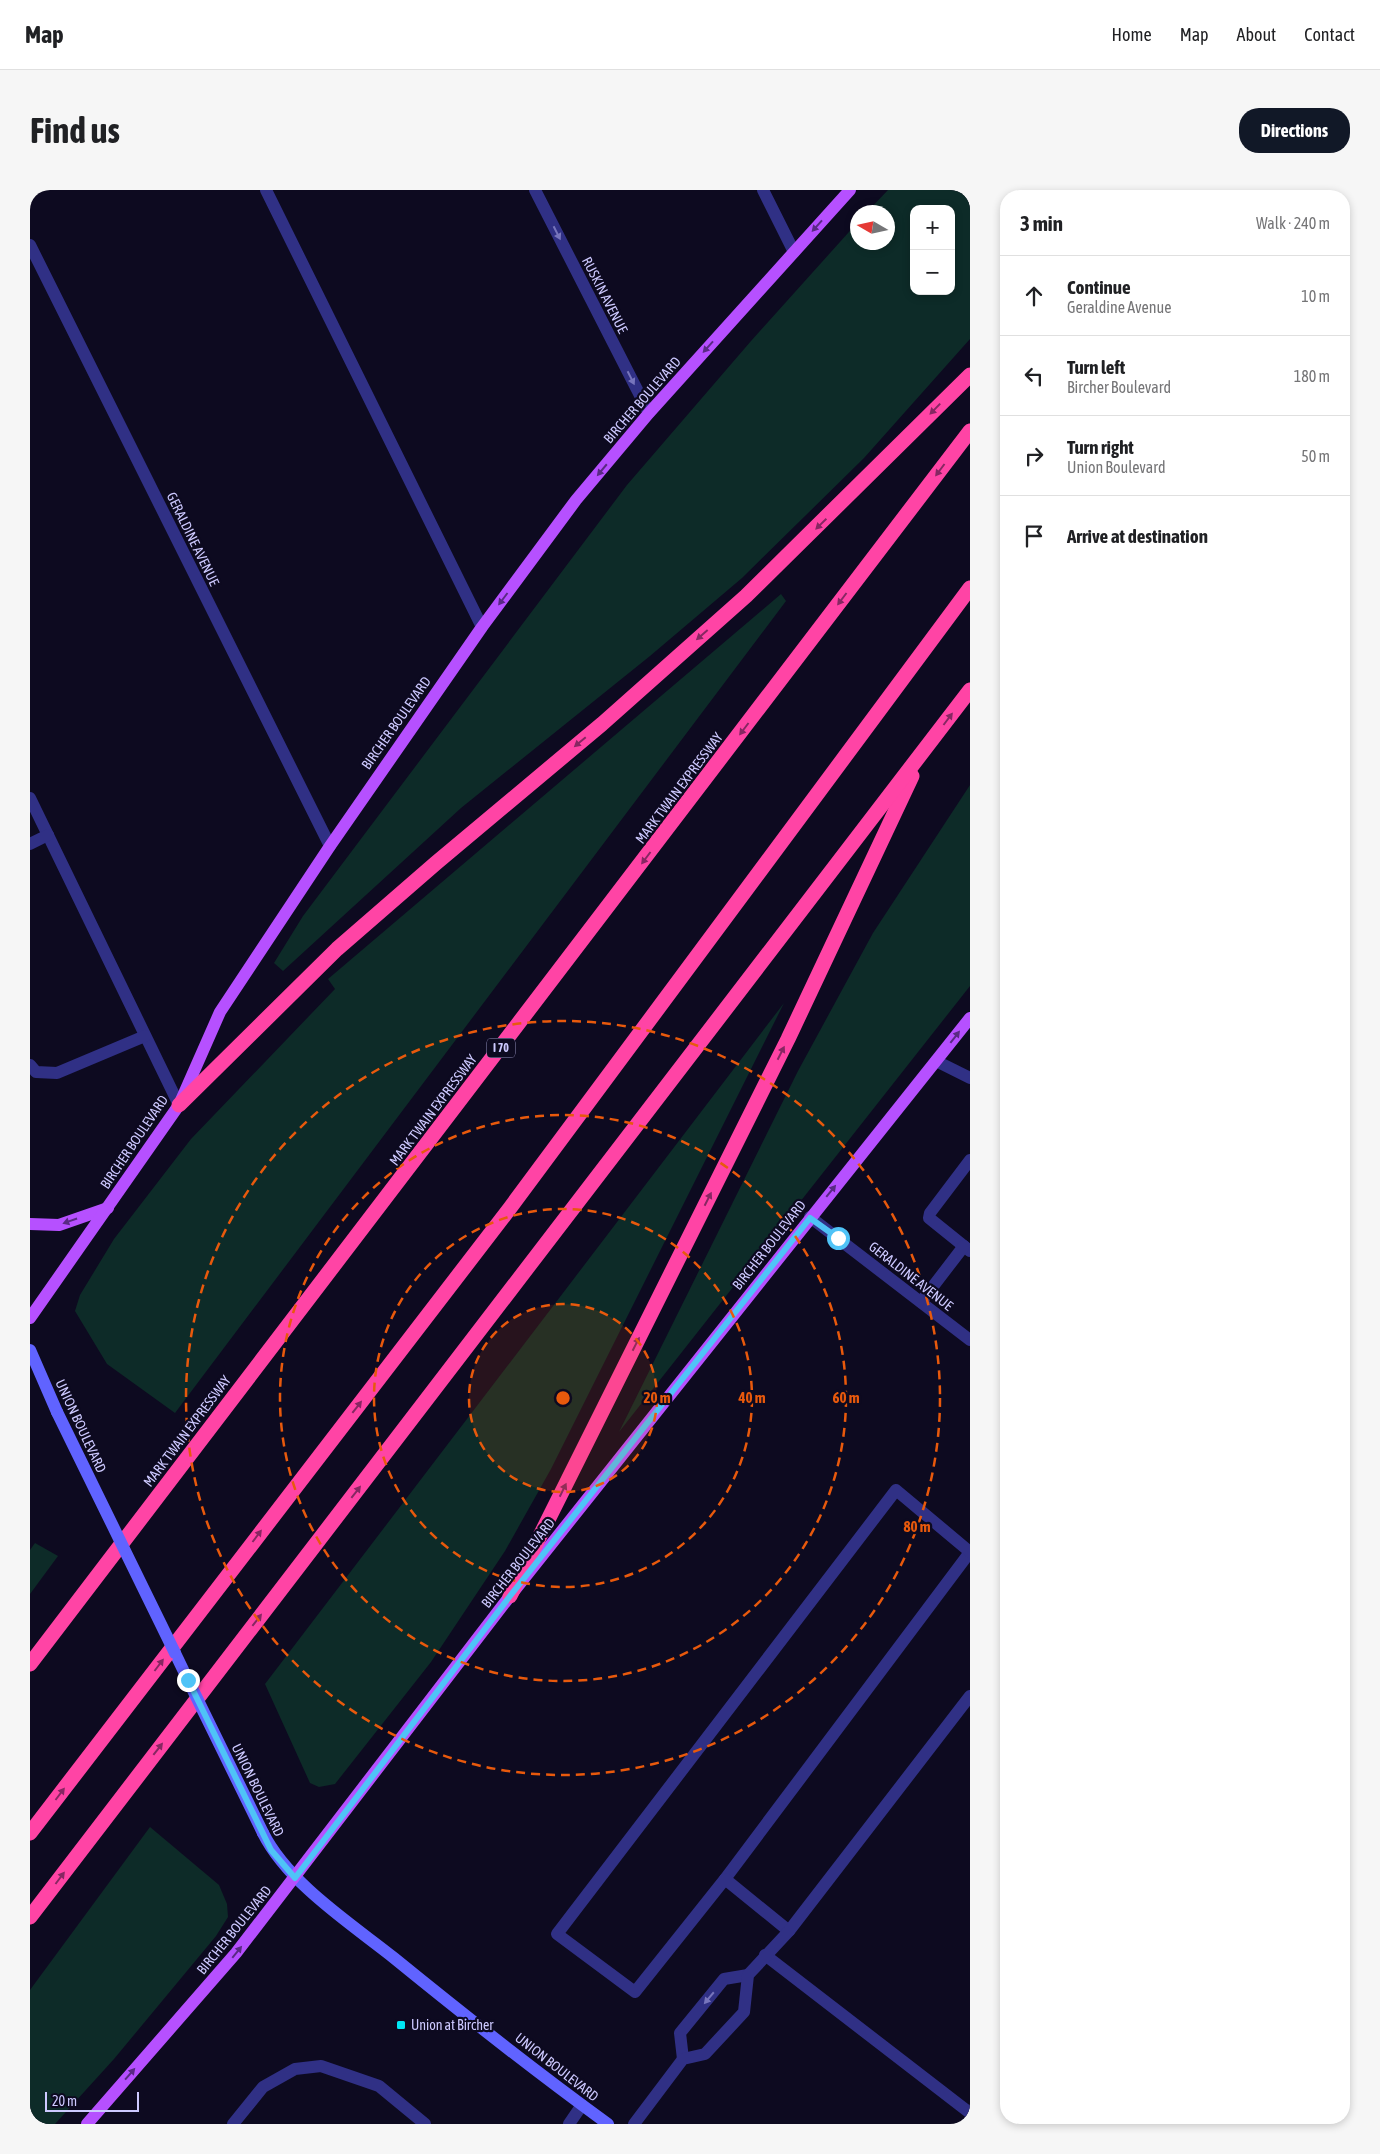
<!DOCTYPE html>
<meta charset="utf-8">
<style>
:root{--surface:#fff;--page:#f6f6f6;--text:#202124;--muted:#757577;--line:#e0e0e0;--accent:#111827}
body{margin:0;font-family:"Asap Condensed",sans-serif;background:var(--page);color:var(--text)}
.controls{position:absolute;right:15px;top:15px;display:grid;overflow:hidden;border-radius:10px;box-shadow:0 2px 8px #0003}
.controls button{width:45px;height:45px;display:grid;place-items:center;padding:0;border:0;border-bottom:1px solid var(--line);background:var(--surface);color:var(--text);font:25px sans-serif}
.compass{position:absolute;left:820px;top:15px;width:45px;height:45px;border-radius:50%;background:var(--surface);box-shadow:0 2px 8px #0003;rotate:279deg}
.scale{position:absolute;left:15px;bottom:12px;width:94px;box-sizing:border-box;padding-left:5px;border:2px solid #cdc9ff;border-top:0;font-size:14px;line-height:18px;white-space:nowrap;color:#cdc9ff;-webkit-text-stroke:4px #0d0a20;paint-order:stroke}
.stop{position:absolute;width:15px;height:15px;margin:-11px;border:4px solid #4fc3f7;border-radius:50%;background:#fff}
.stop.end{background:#4fc3f7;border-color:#fff;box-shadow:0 1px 5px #0008}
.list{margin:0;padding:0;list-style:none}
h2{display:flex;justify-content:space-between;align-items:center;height:65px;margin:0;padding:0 20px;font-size:21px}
h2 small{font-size:16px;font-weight:400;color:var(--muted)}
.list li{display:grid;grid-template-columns:32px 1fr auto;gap:15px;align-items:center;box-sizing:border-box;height:80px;padding:0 20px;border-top:1px solid var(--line)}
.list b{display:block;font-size:19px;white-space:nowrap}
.list p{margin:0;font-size:16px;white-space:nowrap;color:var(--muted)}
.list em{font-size:16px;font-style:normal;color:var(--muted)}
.icon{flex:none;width:28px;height:28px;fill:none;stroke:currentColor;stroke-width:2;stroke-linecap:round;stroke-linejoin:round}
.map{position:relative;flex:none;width:940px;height:1934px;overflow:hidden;border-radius:20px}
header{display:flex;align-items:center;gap:30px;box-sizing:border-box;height:70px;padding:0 25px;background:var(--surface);border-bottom:1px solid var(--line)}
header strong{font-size:24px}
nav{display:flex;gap:28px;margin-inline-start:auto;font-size:18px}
.intro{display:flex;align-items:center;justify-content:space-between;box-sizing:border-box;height:120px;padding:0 30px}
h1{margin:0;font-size:35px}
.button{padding:12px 22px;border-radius:20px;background:var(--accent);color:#fff;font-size:18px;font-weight:700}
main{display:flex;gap:30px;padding:0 30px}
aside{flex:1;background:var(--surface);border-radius:20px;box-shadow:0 2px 8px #0003}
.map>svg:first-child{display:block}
.green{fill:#0d2b28;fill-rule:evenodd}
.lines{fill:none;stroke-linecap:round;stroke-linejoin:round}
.lane{stroke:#303085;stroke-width:12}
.street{stroke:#303085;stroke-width:12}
.secondary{stroke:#6063ff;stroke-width:12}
.primary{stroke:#b650ff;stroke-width:12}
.highway{stroke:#ff44a5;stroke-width:15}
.secondary-bridge{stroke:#6063ff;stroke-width:12}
.oneway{fill:#592a84}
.oneway2{fill:#7775bc}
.oneway3{fill:#862762}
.route{stroke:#4fc3f7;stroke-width:6}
.ring{fill:none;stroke:#e8590c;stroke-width:2.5;stroke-dasharray:9 6}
.poi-dot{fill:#00e6f4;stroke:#0d0a20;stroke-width:2}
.labels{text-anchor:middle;stroke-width:4.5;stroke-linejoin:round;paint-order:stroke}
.shield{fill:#0d0a20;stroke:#9390bc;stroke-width:1}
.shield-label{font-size:12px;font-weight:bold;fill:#cdc9ff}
.street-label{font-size:14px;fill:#cdc9ff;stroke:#0d0a20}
.poi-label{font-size:14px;fill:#cdc9ff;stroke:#0d0a20;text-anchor:start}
.centre{fill:#e8590c;stroke:#0d0a20;stroke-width:2.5}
.ring-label{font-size:15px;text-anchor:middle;font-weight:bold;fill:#e8590c;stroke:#0d0a20;stroke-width:4.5;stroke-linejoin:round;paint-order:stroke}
</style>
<header>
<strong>Map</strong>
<nav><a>Home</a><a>Map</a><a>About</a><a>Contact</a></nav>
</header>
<div class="intro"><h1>Find us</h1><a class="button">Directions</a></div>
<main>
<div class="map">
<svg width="940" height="1934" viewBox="0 0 940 1934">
<rect width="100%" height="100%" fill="#0d0a20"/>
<g class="green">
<path d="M858 0H940V149L834 268 712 388 620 466 431 618 253 781 244 773 273 726 597 295 721 151 827 33 828 52H858V22H837ZM884 19H921V101H884Z"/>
<polygon points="751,404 756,411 145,1223 77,1174 45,1121 50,1105 84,1049 161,949 305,799 298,789"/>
<polygon points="940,595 940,796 589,1242 768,881 843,743"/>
<polygon points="754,813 521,1279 475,1361 401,1472 305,1594 289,1597 280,1593 235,1494"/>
<polygon points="5,1353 28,1366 0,1404 0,1360"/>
<polygon points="120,1637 189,1695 197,1714 198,1727 186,1746 84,1869 25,1934 0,1934 0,1800"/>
</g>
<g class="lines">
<g class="lane">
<polyline points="236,0 452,437"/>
<polyline points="733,0 764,62"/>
<polyline points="0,608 149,915"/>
<polyline points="0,654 18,645"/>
<polyline points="906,871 940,888"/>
<polyline points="0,875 6,882 27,883 115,846"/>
<polyline points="940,970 900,1023 899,1028 940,1061"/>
<polyline points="891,1112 934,1056"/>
<polyline points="695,1689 940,1362"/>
<polyline points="759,1741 695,1689 605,1802 527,1744 866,1300 940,1362"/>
<polyline points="735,1765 940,1923"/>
<polyline points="653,1869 650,1843 694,1789 718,1785"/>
<polyline points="203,1934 233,1897 265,1879 291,1876 349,1896 395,1934"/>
<polyline points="539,1934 552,1915"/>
<polyline points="604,1934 653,1869 675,1864 714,1822 718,1785 759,1741 940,1506"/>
</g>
<g class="street">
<polyline points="505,0 619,223"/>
<polyline points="0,55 300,656"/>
<polyline points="780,1027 940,1150"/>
</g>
<g class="secondary">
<polyline points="0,1160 27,1222"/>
<polyline points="145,1463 158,1490"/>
<path d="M233 1643C258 1693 320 1733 364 1768 434 1825 505 1881 578 1934"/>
</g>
<g class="primary">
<polyline points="0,1034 29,1035 78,1018"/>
<polyline points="0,1128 149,915 190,822 300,656 452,437 546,310 619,223 820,0"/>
<polyline points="57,1934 206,1763 480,1406 940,828"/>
</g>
<g class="highway">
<polyline points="149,915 307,759 406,673 572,534 716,406 940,185"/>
<polyline points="480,1406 758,849 882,586"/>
<polyline points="0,1474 940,241"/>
<polyline points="0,1643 480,1018 940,398"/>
<polyline points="0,1727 940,500"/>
</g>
<g class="secondary-bridge">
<polyline points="27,1222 145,1463"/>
<polyline points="158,1490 233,1643"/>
</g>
</g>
<defs><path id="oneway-solid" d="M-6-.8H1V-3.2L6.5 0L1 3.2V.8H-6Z" transform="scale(1.25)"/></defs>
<g class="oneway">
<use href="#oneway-solid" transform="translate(787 36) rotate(132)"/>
<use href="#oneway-solid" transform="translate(678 157) rotate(132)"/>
<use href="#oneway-solid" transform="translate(572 280) rotate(130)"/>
<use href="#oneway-solid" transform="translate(473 409) rotate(127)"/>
<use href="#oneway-solid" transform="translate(925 847) rotate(-52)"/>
<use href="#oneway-solid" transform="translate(801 1001) rotate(-51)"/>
<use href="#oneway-solid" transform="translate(40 1031) rotate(161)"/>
<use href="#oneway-solid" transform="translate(207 1762) rotate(-51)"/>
<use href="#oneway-solid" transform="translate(100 1884) rotate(-49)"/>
</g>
<g class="oneway2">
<use href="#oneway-solid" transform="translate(527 43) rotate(63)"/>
<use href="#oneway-solid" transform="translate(601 188) rotate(63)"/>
<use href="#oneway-solid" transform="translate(679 1808) rotate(130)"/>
</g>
<g class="oneway3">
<use href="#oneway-solid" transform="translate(905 219) rotate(134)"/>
<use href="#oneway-solid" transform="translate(910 280) rotate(127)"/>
<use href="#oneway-solid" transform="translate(791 334) rotate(136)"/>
<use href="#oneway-solid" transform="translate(812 409) rotate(127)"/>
<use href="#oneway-solid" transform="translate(672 445) rotate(139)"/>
<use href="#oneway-solid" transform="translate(918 529) rotate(-53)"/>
<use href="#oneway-solid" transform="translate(714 539) rotate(127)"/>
<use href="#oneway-solid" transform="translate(550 552) rotate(140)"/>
<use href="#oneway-solid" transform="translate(616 668) rotate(127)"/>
<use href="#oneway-solid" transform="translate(751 863) rotate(-63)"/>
<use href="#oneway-solid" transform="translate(678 1009) rotate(-63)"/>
<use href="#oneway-solid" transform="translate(606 1154) rotate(-63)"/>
<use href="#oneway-solid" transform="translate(327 1217) rotate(-52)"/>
<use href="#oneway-solid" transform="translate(533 1300) rotate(-64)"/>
<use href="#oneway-solid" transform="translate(326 1302) rotate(-52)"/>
<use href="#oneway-solid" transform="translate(227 1346) rotate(-53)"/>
<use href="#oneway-solid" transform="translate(227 1430) rotate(-52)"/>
<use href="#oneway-solid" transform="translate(129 1475) rotate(-53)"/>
<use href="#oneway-solid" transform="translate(128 1559) rotate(-52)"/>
<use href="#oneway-solid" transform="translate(30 1604) rotate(-53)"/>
<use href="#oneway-solid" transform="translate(30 1688) rotate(-53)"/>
</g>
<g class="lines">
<polyline class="route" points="158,1490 241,1660 265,1688 480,1406 780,1028 808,1048"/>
</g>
<circle cx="533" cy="1208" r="94" fill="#e8590c" fill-opacity=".12"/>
<g class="ring">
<circle cx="533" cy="1208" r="94"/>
<circle cx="533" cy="1208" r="189"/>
<circle cx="533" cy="1208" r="283"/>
<circle cx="533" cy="1208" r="377"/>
</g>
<rect class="poi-dot" x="366" y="1830" width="10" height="10" rx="2.5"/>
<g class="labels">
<rect class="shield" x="457" y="848.5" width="28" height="19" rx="4"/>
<g class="shield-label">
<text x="471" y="862">I 70</text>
</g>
<g class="street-label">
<text transform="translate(575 105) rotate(63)" y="5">RUSKIN AVENUE</text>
<text transform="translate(612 210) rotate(-49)" y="5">BIRCHER BOULEVARD</text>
<text transform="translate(163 349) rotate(64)" y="5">GERALDINE AVENUE</text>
<text transform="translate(366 533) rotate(-55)" y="5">BIRCHER BOULEVARD</text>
<text transform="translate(649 598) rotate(-53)" y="5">MARK TWAIN EXPRESSWAY</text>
<text transform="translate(403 920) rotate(-53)" y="5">MARK TWAIN EXPRESSWAY</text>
<text transform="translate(104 952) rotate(-56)" y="5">BIRCHER BOULEVARD</text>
<text transform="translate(739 1055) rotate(-52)" y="5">BIRCHER BOULEVARD</text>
<text transform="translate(881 1086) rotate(38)" y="5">GERALDINE AVENUE</text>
<text transform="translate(51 1236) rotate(65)" y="5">UNION BOULEVARD</text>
<text transform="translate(157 1241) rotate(-53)" y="5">MARK TWAIN EXPRESSWAY</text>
<text transform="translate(488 1373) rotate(-52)" y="5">BIRCHER BOULEVARD</text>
<text transform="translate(228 1600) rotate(64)" y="5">UNION BOULEVARD</text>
<text transform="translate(204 1740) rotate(-51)" y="5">BIRCHER BOULEVARD</text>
<text transform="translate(527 1877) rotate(38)" y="5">UNION BOULEVARD</text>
</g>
<g class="poi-label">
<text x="381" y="1840">Union at Bircher</text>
</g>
</g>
<circle cx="533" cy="1208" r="8" class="centre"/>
<g class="ring-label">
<text x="627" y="1213">20 m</text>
<text x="722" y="1213">40 m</text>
<text x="816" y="1213">60 m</text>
<text x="887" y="1342">80 m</text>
</g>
</svg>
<div class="controls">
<button>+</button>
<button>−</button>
</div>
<svg class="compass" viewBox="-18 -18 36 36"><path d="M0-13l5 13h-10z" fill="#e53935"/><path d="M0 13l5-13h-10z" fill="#757577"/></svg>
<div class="scale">20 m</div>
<div class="stop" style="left:808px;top:1048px"></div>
<div class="stop end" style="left:158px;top:1490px"></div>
</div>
<aside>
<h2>3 min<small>Walk · 240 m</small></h2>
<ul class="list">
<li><svg class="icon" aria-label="ahead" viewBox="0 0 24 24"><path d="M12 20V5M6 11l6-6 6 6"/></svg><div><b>Continue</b><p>Geraldine Avenue</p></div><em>10 m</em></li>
<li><svg class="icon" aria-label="left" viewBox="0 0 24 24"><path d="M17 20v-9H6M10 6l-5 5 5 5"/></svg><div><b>Turn left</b><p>Bircher Boulevard</p></div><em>180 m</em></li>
<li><svg class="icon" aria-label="right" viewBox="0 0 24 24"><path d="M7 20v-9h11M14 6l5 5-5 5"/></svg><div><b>Turn right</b><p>Union Boulevard</p></div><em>50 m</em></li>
<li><svg class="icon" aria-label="arrive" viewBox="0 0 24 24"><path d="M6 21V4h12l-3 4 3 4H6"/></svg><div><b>Arrive at destination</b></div></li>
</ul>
</aside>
</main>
